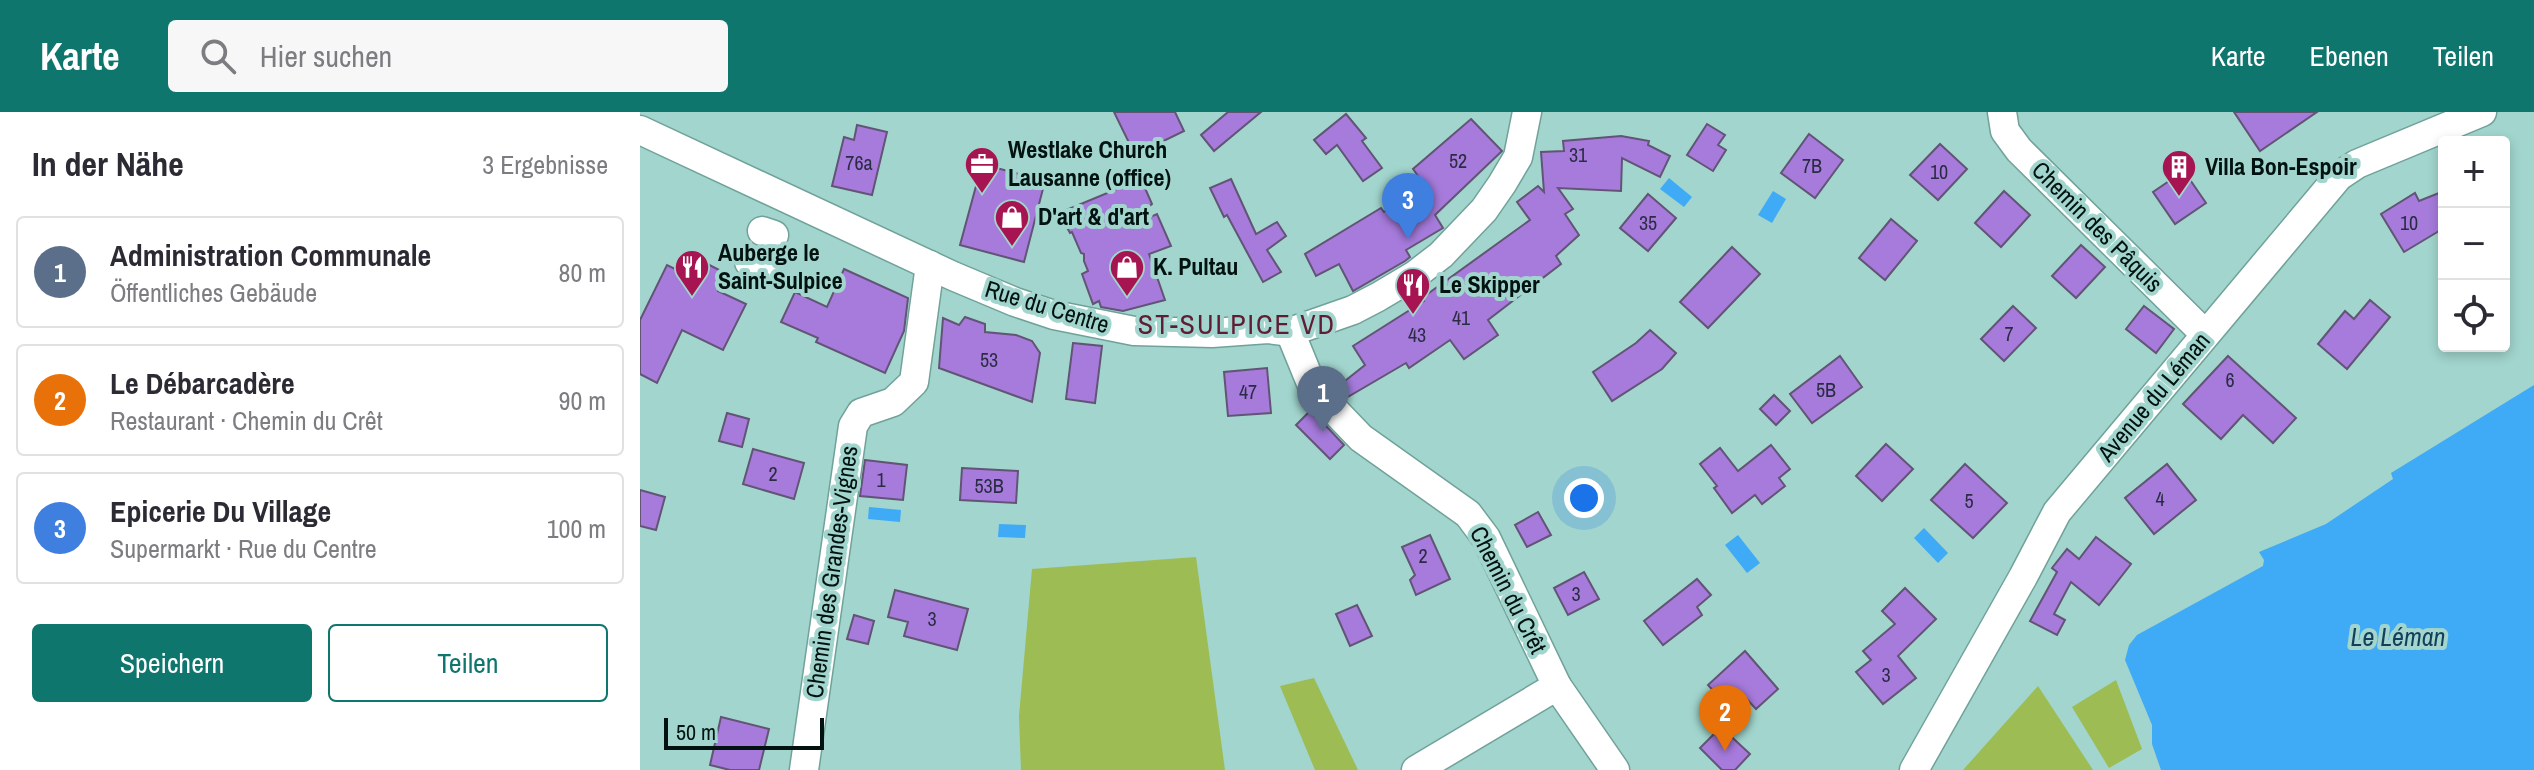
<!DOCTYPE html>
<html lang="de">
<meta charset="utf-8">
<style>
:root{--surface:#fff;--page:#f7f7f7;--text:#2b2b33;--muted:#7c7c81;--line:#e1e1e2;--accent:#0f766e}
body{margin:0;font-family:"Archivo Narrow",sans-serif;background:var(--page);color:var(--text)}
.controls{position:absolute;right:24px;top:24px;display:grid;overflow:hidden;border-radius:8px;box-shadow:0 4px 12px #0003}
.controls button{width:72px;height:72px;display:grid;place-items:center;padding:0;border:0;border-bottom:2px solid var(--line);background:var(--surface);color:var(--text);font:40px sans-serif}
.scale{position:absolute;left:24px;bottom:20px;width:160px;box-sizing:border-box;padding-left:8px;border:4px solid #011210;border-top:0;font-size:22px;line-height:28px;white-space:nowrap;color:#011210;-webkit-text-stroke:6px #a1d5cd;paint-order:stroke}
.you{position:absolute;left:944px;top:386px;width:28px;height:28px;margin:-20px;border:6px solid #fff;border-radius:50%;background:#1a73e8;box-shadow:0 0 0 12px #1a73e833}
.badge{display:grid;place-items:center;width:52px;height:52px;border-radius:50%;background:var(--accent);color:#fff;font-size:26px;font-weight:700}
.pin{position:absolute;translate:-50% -66px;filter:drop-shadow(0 2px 4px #0008)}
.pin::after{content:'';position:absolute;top:42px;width:28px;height:24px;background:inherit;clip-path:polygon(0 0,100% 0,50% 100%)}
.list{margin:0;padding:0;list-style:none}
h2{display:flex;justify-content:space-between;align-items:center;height:104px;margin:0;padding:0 32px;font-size:34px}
h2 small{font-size:26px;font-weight:400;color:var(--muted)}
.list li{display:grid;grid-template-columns:52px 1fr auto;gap:24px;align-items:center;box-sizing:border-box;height:112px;margin:0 16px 16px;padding:0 16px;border:2px solid var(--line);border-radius:8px}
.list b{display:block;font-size:30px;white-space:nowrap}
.list p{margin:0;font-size:26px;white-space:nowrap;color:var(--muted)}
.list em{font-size:26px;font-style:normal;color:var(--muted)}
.actions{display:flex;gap:16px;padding:24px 32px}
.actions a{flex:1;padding:18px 0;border:2px solid var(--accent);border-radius:8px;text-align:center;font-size:28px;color:var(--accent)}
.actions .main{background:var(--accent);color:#fff}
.icon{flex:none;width:44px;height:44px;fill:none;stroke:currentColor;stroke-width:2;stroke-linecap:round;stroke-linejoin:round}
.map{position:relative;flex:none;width:1894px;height:658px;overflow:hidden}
header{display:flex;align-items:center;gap:48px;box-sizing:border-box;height:112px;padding:0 40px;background:var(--accent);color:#fff}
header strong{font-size:38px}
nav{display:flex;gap:44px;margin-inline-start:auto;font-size:28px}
.search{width:560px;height:72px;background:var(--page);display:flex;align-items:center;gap:20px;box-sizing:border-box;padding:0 28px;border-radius:8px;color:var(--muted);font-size:30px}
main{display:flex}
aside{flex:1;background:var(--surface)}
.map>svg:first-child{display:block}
.green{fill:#9dbc53}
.water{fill:#3faaf5}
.building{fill:#a67bdc;stroke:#625475;stroke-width:2}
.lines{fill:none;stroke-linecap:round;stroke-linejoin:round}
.minor-casing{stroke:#70a29a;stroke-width:31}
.minor{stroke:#fff;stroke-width:28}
.labels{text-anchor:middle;stroke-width:8;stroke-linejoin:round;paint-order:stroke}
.number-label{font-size:20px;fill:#2a2c43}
.poi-label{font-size:24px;font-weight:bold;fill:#011210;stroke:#a1d5cd;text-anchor:start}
.street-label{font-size:24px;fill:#011210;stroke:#a1d5cd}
.water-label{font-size:26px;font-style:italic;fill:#133e5c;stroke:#a1d5cd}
.quarter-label{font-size:28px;letter-spacing:2px;fill:#601c33;stroke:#a1d5cd}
</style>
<header>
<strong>Karte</strong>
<div class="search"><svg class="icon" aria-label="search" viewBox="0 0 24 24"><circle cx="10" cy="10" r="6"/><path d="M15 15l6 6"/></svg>Hier suchen</div>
<nav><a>Karte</a><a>Ebenen</a><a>Teilen</a></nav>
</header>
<main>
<aside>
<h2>In der Nähe<small>3 Ergebnisse</small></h2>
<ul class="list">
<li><span class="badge" style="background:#5c6f8a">1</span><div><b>Administration Communale</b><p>Öffentliches Gebäude</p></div><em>80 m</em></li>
<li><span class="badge" style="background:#e8710a">2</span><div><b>Le Débarcadère</b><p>Restaurant · Chemin du Crêt</p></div><em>90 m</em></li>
<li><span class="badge" style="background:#3f7fe0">3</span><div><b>Epicerie Du Village</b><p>Supermarkt · Rue du Centre</p></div><em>100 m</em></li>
</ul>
<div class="actions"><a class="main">Speichern</a><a>Teilen</a></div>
</aside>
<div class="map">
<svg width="1894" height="658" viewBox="0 0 1894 658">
<rect width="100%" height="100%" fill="#a1d5cd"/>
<g class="green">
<polygon points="556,445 585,658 381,658 379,604 392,457"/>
<polygon points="674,566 718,658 675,658 640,574"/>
<polygon points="1476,568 1502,637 1469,656 1432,595"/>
<polygon points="1398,574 1453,658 1323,658"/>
</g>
<g class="water">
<polygon points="1029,66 1052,85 1044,95 1020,77"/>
<polygon points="1133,79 1146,87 1132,111 1118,103"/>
<polygon points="1894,273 1894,658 1521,658 1512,632 1512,613 1485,548 1489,533 1497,523 1623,454 1624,448 1619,440 1686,412 1753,367 1751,361"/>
<polygon points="229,395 261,398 260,410 228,407"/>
<polygon points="359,412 386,413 385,426 358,425"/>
<polygon points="1284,416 1308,441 1298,451 1274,426"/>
<polygon points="1098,423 1120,451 1107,461 1085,433"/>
</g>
<g class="building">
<polygon points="474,0 535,0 544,19 495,43"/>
<polygon points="588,0 621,0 574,39 561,23"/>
<polygon points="1594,0 1677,0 1620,39"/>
<polygon points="706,2 726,26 722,29 742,56 723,69 697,33 686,42 674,28"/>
<polygon points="831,7 862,39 795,103 803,116 766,138 770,145 765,149 713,179 699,152 676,164 665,142 741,96 744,100 786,75 773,57"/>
<polygon points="1067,12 1085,23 1078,33 1086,38 1073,59 1047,43"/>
<polygon points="217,13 247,20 232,83 192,74 204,25 214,28"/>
<polygon points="1169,22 1203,48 1175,86 1141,61"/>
<polygon points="981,24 1009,29 1008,33 1030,44 1020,65 982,46 981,79 918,76 933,97 925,102 939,123 916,144 921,152 848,208 858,223 824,247 810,228 769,256 766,251 706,286 696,276 725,253 713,234 784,189 782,186 890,108 877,90 898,74 904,80 901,40 924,39 923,29"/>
<polygon points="1300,32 1327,57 1298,88 1270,63"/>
<polygon points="342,52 405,69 384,150 320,133"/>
<polygon points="1544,59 1566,91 1535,112 1513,80"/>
<polygon points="501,67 512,92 489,112 490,114 517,102 531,134 509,142 525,188 483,199 461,195 459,189 453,192 442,162 448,159 444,149 444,142 441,141 432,120 430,121 419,101"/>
<polygon points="591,67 616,122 637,110 646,124 627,138 641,160 623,170 587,103 584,105 570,76"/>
<polygon points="1364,79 1390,103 1361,135 1335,111"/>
<polygon points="1804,79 1804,116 1764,140 1741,102 1775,81 1779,89"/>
<polygon points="1008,82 1036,106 1008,139 980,116"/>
<polygon points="1251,107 1277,129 1245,168 1219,146"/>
<polygon points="1441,133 1465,155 1436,186 1412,164"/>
<polygon points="1092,135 1120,162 1068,216 1040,190"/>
<polygon points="46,141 87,162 78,179 106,192 83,238 42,218 17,271 0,262 0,208 27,153 37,158"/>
<polygon points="204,157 268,186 264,219 245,261 176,230 178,226 141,210 155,180 187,195"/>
<polygon points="1730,188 1750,205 1707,257 1678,232 1705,199 1714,207"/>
<polygon points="1373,194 1396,216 1364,249 1341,227"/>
<polygon points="1504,194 1534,217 1516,241 1486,217"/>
<polygon points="325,205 345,212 345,220 376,223 392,229 400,241 392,290 299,256 303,206 319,213"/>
<polygon points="1010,218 1036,241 1022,257 972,289 953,260 996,231"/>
<polygon points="433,231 462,234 455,291 426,287"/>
<polygon points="1200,244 1222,275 1172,311 1150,282"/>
<polygon points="1588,244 1656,306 1633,331 1603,303 1581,327 1543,292"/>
<polygon points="627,256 631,301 588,304 584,260"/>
<polygon points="1134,283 1150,299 1136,313 1120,297"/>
<polygon points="671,298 704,333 690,347 656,313"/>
<polygon points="87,301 109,307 102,335 79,329"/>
<polygon points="1246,332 1273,357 1242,389 1216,364"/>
<polygon points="1131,333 1150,357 1139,366 1145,374 1122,392 1115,383 1092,401 1074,376 1077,374 1060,352 1080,336 1098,359"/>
<polygon points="113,337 164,351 154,387 103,372"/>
<polygon points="225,348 267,353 263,388 220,384"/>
<polygon points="1325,352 1367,391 1333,426 1291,388"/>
<polygon points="1527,352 1556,388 1514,422 1485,386"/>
<polygon points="322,356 378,359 376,391 320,388"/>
<polygon points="0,378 25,385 16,418 0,414"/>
<polygon points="898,400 911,423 887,435 875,413"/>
<polygon points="790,423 810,467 776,483 770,468 775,463 762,435"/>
<polygon points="1456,425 1491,452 1459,493 1431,470 1414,502 1425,508 1417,523 1390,509 1417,460 1412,456 1427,437 1439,447"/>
<polygon points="944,460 959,487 928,503 914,476"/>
<polygon points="1057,467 1071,483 1057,495 1062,503 1023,533 1004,509"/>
<polygon points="1265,476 1296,507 1258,544 1276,566 1243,592 1216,560 1231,548 1223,539 1255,512 1242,499"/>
<polygon points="255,478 328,497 317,538 264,524 268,510 248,505"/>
<polygon points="717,493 732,524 710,534 696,502"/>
<polygon points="214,503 234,509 228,532 207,527"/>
<polygon points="1105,539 1138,577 1116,597 1104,584 1090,597 1068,573"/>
<polygon points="81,605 129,617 119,658 90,658 70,653"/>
<polygon points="1081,615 1110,642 1095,658 1082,658 1060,636"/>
</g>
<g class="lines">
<g class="minor-casing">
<g id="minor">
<polyline points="1362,0 1365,19 1379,38 1565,222"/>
<polyline points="0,18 313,164 375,190 414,203 494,219 572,221 628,217 650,220 713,198 738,185 775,163 801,143 844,98 862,72 878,45 887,0"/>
<polyline points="122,119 134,123"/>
<polyline points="109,150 127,156"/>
<polyline points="650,220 673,276 721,326 828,402 846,426 917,574 975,658"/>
<polyline points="164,658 213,314 221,301 253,290 274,270 290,153"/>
<polyline points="776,658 917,574"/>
<polyline points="1274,658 1383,465 1417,400 1699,64 1717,52 1842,0"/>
</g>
</g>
<use href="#minor" class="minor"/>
</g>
<defs>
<g id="office-pin" transform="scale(1.8)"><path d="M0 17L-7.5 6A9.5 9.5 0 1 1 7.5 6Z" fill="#a61452" stroke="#a1d5cd"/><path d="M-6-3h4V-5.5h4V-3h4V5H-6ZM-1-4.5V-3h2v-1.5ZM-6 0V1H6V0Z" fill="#fff"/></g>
<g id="building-pin" transform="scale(1.8)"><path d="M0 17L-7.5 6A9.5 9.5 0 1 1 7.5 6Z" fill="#a61452" stroke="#a1d5cd"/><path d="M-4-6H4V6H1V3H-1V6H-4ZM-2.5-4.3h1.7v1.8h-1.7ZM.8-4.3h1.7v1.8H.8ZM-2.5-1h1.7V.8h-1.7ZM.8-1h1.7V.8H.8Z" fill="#fff"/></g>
<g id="shop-pin" transform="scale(1.8)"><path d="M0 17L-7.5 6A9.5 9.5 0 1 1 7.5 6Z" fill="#a61452" stroke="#a1d5cd"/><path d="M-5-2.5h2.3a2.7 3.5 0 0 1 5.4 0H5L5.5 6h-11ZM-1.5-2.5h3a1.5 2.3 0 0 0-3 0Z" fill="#fff"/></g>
<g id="restaurant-pin" transform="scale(1.8)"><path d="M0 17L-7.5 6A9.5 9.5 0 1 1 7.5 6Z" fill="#a61452" stroke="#a1d5cd"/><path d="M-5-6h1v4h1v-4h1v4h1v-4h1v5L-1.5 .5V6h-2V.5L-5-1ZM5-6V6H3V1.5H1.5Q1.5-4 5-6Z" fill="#fff"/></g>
</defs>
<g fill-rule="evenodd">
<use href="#office-pin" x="342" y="52"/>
<use href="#building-pin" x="1539" y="55"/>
<use href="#shop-pin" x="372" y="105"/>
<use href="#restaurant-pin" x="52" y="155"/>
<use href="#shop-pin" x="487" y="155"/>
<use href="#restaurant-pin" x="773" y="173"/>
</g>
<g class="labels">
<g class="number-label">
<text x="938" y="50">31</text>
<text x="818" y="56">52</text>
<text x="219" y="58">76a</text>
<text x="1172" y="61">7B</text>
<text x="1299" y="67">10</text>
<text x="1008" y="118">35</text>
<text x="1769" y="118">10</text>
<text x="821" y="213">41</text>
<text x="1369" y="229">7</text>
<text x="777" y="230">43</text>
<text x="349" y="255">53</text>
<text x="1590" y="275">6</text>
<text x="1186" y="285">5B</text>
<text x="608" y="287">47</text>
<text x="133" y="369">2</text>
<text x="241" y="375">1</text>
<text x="349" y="381">53B</text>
<text x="1520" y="394">4</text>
<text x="1329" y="396">5</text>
<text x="783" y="451">2</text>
<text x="936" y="489">3</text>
<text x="292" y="514">3</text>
<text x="1246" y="570">3</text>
</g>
<g class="poi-label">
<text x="368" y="46">Westlake Church<tspan x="368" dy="28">Lausanne (office)</tspan></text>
<text x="1565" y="63">Villa Bon-Espoir</text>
<text x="398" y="113">D'art &amp; d'art</text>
<text x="78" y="149">Auberge le<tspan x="78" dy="28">Saint-Sulpice</tspan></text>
<text x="513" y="163">K. Pultau</text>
<text x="799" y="181">Le Skipper</text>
</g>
<g class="street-label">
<text transform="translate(1457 115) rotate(45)" y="8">Chemin des Pâquis</text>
<text transform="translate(407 195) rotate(17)" y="8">Rue du Centre</text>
<text transform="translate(1514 285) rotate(-50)" y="8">Avenue du Léman</text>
<text transform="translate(192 460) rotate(-82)" y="8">Chemin des Grandes-Vignes</text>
<text transform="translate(868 478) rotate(63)" y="8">Chemin du Crêt</text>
</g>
<g class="water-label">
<text x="1758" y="534">Le Léman</text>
</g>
<g class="quarter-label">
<text x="597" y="222">ST-SULPICE VD</text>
</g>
</g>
</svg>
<div class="controls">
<button>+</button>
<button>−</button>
<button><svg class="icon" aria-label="locate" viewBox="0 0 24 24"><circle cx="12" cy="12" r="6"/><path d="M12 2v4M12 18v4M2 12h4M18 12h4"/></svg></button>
</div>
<div class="scale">50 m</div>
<div class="you"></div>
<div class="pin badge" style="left:683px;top:320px;background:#5c6f8a">1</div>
<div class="pin badge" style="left:1085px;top:639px;background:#e8710a">2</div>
<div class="pin badge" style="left:768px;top:127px;background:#3f7fe0">3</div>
</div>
</main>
